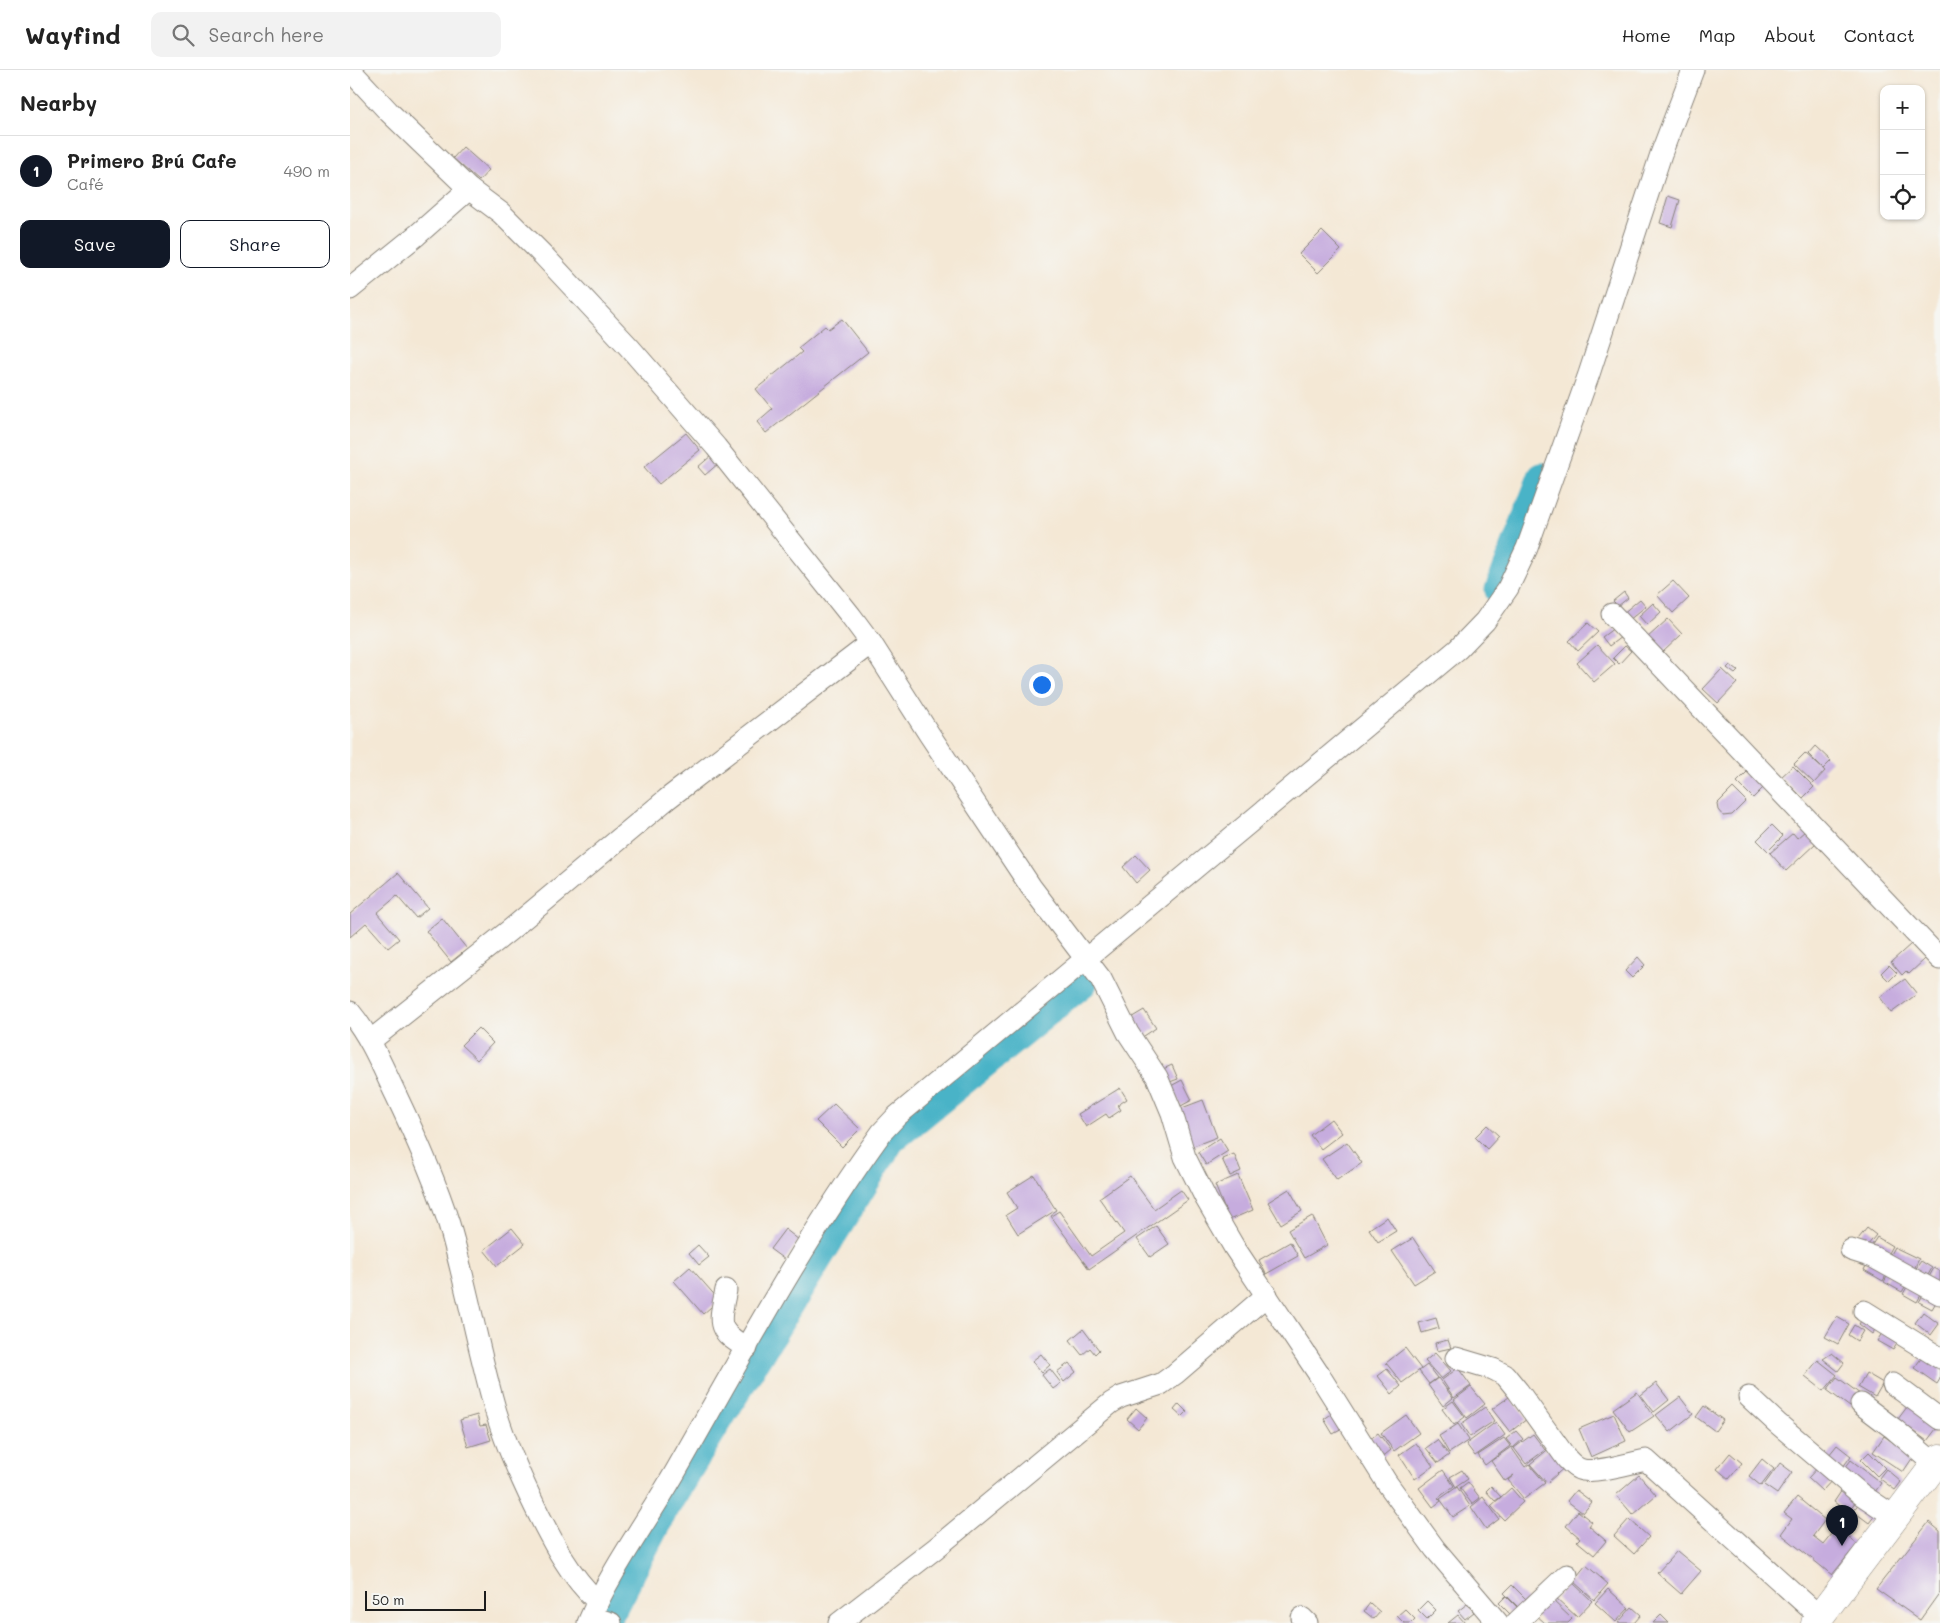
<!DOCTYPE html>
<meta charset="utf-8">
<style>
:root{--surface:#fff;--page:#f2f2f2;--text:#222;--muted:#767676;--line:#e0e0e0;--accent:#111827}
body{margin:0;font-family:Mali,sans-serif;background:var(--page);color:var(--text)}
.controls{position:absolute;right:15px;top:15px;display:grid;overflow:hidden;border-radius:10px;box-shadow:0 1px 4px #0004}
.controls button{width:45px;height:45px;display:grid;place-items:center;padding:0;border:0;border-bottom:1px solid var(--line);background:var(--surface);color:var(--text);font:25px sans-serif}
.scale{position:absolute;left:15px;bottom:12px;width:121px;box-sizing:border-box;padding-left:5px;border:2px solid #1c1c1c;border-top:0;font-size:14px;line-height:18px;white-space:nowrap;color:#1c1c1c;-webkit-text-stroke:4px #f6f6f2;paint-order:stroke}
.you{position:absolute;left:691px;top:614px;width:18px;height:18px;margin:-12px;border:4px solid #fff;border-radius:50%;background:#1a73e8;box-shadow:0 0 0 8px #1a73e833}
.badge{display:grid;place-items:center;width:32px;height:32px;border-radius:50%;background:var(--accent);color:#fff;font-size:16px;font-weight:700}
.pin{position:absolute;translate:-50% -41px;filter:drop-shadow(0 1px 2px #0008)}
.pin::after{content:'';position:absolute;top:26px;width:18px;height:15px;background:inherit;clip-path:polygon(0 0,100% 0,50% 100%)}
.list{margin:0;padding:0;list-style:none}
h2{display:flex;justify-content:space-between;align-items:center;height:65px;margin:0;padding:0 20px;font-size:21px}
h2 small{font-size:16px;font-weight:400;color:var(--muted)}
.list li{display:grid;grid-template-columns:32px 1fr auto;gap:15px;align-items:center;box-sizing:border-box;height:70px;padding:0 20px;border-top:1px solid var(--line)}
.list b{display:block;font-size:19px;white-space:nowrap}
.list p{margin:0;font-size:16px;white-space:nowrap;color:var(--muted)}
.list em{font-size:16px;font-style:normal;color:var(--muted)}
.actions{display:flex;gap:10px;padding:15px 20px}
.actions a{flex:1;padding:11px 0;border:1px solid var(--accent);border-radius:10px;text-align:center;font-size:18px;color:var(--accent)}
.actions .main{background:var(--accent);color:#fff}
.icon{flex:none;width:28px;height:28px;fill:none;stroke:currentColor;stroke-width:2;stroke-linecap:round;stroke-linejoin:round}
.map{position:relative;flex:none;width:1590px;height:1553px;overflow:hidden}
header{display:flex;align-items:center;gap:30px;box-sizing:border-box;height:70px;padding:0 25px;background:var(--surface);border-bottom:1px solid var(--line)}
header strong{font-size:24px}
nav{display:flex;gap:28px;margin-inline-start:auto;font-size:18px}
.search{width:350px;height:45px;background:var(--page);display:flex;align-items:center;gap:12px;box-sizing:border-box;padding:0 18px;border-radius:10px;color:var(--muted);font-size:19px}
main{display:flex}
aside{flex:1;background:var(--surface)}
.map>svg:first-child{display:block}
.lines{fill:none;stroke-linecap:round;stroke-linejoin:round}
.river{stroke:#49b3c7;stroke-width:29}
.building{fill:#c6acde}
.minor-casing{stroke:#888278;stroke-width:23}
.major-casing{stroke:#888278;stroke-width:29}
.minor{stroke:#fff;stroke-width:21}
.major{stroke:#fff;stroke-width:28}
</style>
<header>
<strong>Wayfind</strong>
<div class="search"><svg class="icon" aria-label="search" viewBox="0 0 24 24"><circle cx="10" cy="10" r="6"/><path d="M15 15l6 6"/></svg>Search here</div>
<nav><a>Home</a><a>Map</a><a>About</a><a>Contact</a></nav>
</header>
<main>
<aside>
<h2>Nearby<small></small></h2>
<ul class="list">
<li><span class="badge">1</span><div><b>Primero Brú Cafe</b><p>Café</p></div><em>490 m</em></li>
</ul>
<div class="actions"><a class="main">Save</a><a>Share</a></div>
</aside>
<div class="map">
<svg width="1590" height="1553" viewBox="0 0 1590 1553">
<rect width="100%" height="100%" fill="#f6f6f2"/>
<filter id="ink" filterUnits="userSpaceOnUse"><feTurbulence type="fractalNoise" baseFrequency=".02" numOctaves="2"/><feDisplacementMap in="SourceGraphic" scale="10" xChannelSelector="R" yChannelSelector="G"/><feConvolveMatrix kernelMatrix="1 2 1 2 8 2 1 2 1" color-interpolation-filters="sRGB"/></filter>
<filter id="wash" filterUnits="userSpaceOnUse"><feTurbulence type="fractalNoise" baseFrequency=".0096" numOctaves="4" result="noise"/><feDisplacementMap in="SourceGraphic" scale="20" xChannelSelector="R" yChannelSelector="G"/><feGaussianBlur stdDeviation="1.12" result="paint"/><feColorMatrix in="noise" values="0 0 0 0 0 0 0 0 0 0 0 0 0 0 0 0 0 1.4 0 .05"/><feComposite in="paint" operator="in"/></filter>
<g filter="url(#wash)">
<rect width="100%" height="100%" fill="#f4e8d5"/>
<g class="lines">
<g class="river">
<polyline points="1149,520 1192,407"/>
<polyline points="255,1553 313,1441 541,1070 733,913"/>
</g>
</g>
<g id="blocks">
<g class="building">
<polygon points="113,77 139,100 129,111 103,88"/>
<polygon points="1318,126 1330,130 1322,157 1310,153"/>
<polygon points="972,161 991,180 968,203 949,184"/>
<polygon points="492,249 518,282 416,363 407,352 422,339 406,319 452,282 448,278 475,256 478,259"/>
<polygon points="336,363 350,380 309,414 294,397"/>
<polygon points="362,385 369,393 355,405 348,397"/>
<polygon points="1323,511 1339,528 1323,543 1307,525"/>
<polygon points="1274,522 1278,528 1268,536 1263,531"/>
<polygon points="1290,529 1296,536 1278,551 1272,544"/>
<polygon points="1303,533 1311,542 1297,555 1289,546"/>
<polygon points="1318,549 1332,564 1312,583 1297,568"/>
<polygon points="1238,553 1248,562 1228,581 1219,571"/>
<polygon points="1264,558 1271,567 1259,576 1252,567"/>
<polygon points="1247,575 1265,594 1244,612 1227,593"/>
<polygon points="1275,576 1281,581 1269,594 1263,588"/>
<polygon points="1380,595 1388,601 1385,604 1377,598"/>
<polygon points="1372,599 1387,613 1368,633 1353,619"/>
<polygon points="1465,676 1481,691 1473,699 1458,684"/>
<polygon points="1455,683 1475,701 1464,713 1444,694"/>
<polygon points="1443,696 1464,717 1453,728 1431,707"/>
<polygon points="1399,700 1415,716 1403,728 1387,712"/>
<polygon points="1383,718 1396,731 1382,745 1373,746 1368,740 1367,734"/>
<polygon points="1422,755 1433,766 1418,781 1407,770"/>
<polygon points="1455,761 1466,773 1436,801 1420,783 1443,763 1447,768"/>
<polygon points="786,785 800,800 786,813 773,797"/>
<polygon points="48,803 78,838 66,848 47,826 27,843 49,869 38,878 16,853 0,867 0,844"/>
<polygon points="92,848 117,879 101,892 76,861"/>
<polygon points="1561,874 1575,889 1559,904 1556,901 1552,905 1541,892"/>
<polygon points="1288,887 1295,895 1282,908 1275,901"/>
<polygon points="1539,895 1547,903 1539,911 1531,903"/>
<polygon points="1555,909 1567,924 1541,943 1530,927"/>
<polygon points="794,940 806,958 791,968 779,949"/>
<polygon points="128,958 143,973 127,990 111,975"/>
<polygon points="822,995 828,1009 817,1013 811,1000"/>
<polygon points="832,1010 842,1030 831,1036 821,1016"/>
<polygon points="770,1018 777,1029 768,1035 771,1040 759,1048 756,1044 736,1057 728,1044"/>
<polygon points="853,1030 867,1067 838,1078 824,1041"/>
<polygon points="484,1034 510,1059 492,1077 466,1051"/>
<polygon points="981,1049 992,1063 971,1079 960,1065"/>
<polygon points="1137,1055 1149,1066 1137,1079 1125,1067"/>
<polygon points="870,1068 878,1081 856,1095 848,1082"/>
<polygon points="997,1072 1012,1093 987,1110 972,1089"/>
<polygon points="884,1084 891,1101 880,1106 872,1089"/>
<polygon points="684,1105 706,1140 668,1164 656,1145 667,1138 657,1122"/>
<polygon points="888,1105 903,1140 879,1150 865,1115"/>
<polygon points="780,1106 804,1139 831,1120 838,1130 739,1199 701,1146 709,1141 741,1186 774,1163 749,1128"/>
<polygon points="939,1119 952,1141 931,1154 918,1132"/>
<polygon points="962,1146 977,1175 954,1188 938,1160"/>
<polygon points="1037,1147 1046,1161 1028,1172 1019,1159"/>
<polygon points="806,1156 819,1174 800,1187 787,1169"/>
<polygon points="162,1158 175,1174 147,1196 134,1180"/>
<polygon points="1517,1158 1526,1165 1513,1181 1504,1174"/>
<polygon points="435,1159 449,1170 435,1190 420,1179"/>
<polygon points="1527,1167 1542,1176 1534,1190 1518,1181"/>
<polygon points="1063,1168 1085,1201 1064,1214 1042,1181"/>
<polygon points="940,1172 948,1186 916,1204 909,1190"/>
<polygon points="348,1175 359,1187 349,1195 339,1183"/>
<polygon points="1544,1177 1569,1189 1562,1203 1537,1190"/>
<polygon points="1520,1188 1540,1198 1533,1211 1514,1200"/>
<polygon points="1571,1191 1582,1198 1574,1212 1562,1204"/>
<polygon points="340,1197 369,1230 353,1244 324,1211"/>
<polygon points="1542,1198 1560,1208 1552,1222 1534,1212"/>
<polygon points="1584,1198 1590,1201 1590,1214 1576,1212"/>
<polygon points="1561,1210 1575,1218 1567,1232 1553,1224"/>
<polygon points="1576,1220 1589,1227 1582,1239 1569,1232"/>
<polygon points="1573,1242 1589,1254 1581,1265 1565,1253"/>
<polygon points="1516,1244 1530,1253 1522,1264 1509,1254"/>
<polygon points="1487,1247 1499,1254 1488,1274 1475,1267"/>
<polygon points="1086,1248 1089,1258 1072,1263 1069,1253"/>
<polygon points="1504,1255 1513,1261 1507,1271 1498,1265"/>
<polygon points="1536,1257 1552,1266 1543,1280 1527,1271"/>
<polygon points="733,1259 749,1280 745,1284 740,1278 732,1285 720,1270"/>
<polygon points="1098,1270 1101,1278 1087,1281 1085,1273"/>
<polygon points="1055,1278 1071,1299 1052,1313 1036,1293"/>
<polygon points="1576,1282 1590,1292 1590,1309 1587,1314 1564,1298"/>
<polygon points="1085,1283 1101,1301 1091,1309 1075,1291"/>
<polygon points="1482,1283 1494,1293 1488,1301 1473,1289"/>
<polygon points="691,1284 700,1295 692,1302 682,1291"/>
<polygon points="1468,1290 1487,1305 1474,1321 1455,1306"/>
<polygon points="719,1293 726,1302 714,1312 707,1302"/>
<polygon points="1077,1295 1087,1308 1079,1314 1069,1301"/>
<polygon points="1108,1298 1121,1316 1104,1328 1092,1310"/>
<polygon points="700,1299 711,1313 703,1319 692,1305"/>
<polygon points="1037,1299 1051,1316 1042,1324 1028,1306"/>
<polygon points="1516,1303 1533,1313 1525,1327 1508,1317"/>
<polygon points="1487,1307 1510,1324 1500,1337 1477,1320"/>
<polygon points="1088,1308 1103,1328 1093,1336 1078,1315"/>
<polygon points="1306,1313 1319,1330 1304,1342 1291,1325"/>
<polygon points="1121,1317 1135,1334 1117,1348 1104,1330"/>
<polygon points="1287,1322 1304,1346 1280,1362 1263,1339"/>
<polygon points="1159,1327 1177,1349 1160,1362 1142,1339"/>
<polygon points="1330,1327 1343,1344 1320,1362 1306,1345"/>
<polygon points="1103,1331 1115,1347 1104,1355 1092,1339"/>
<polygon points="1560,1333 1589,1355 1577,1371 1548,1349"/>
<polygon points="829,1334 837,1342 832,1347 824,1340"/>
<polygon points="1354,1336 1373,1350 1365,1361 1346,1347"/>
<polygon points="1135,1337 1144,1351 1120,1367 1111,1354"/>
<polygon points="786,1338 797,1348 788,1359 777,1349"/>
<polygon points="986,1341 996,1357 983,1364 974,1349"/>
<polygon points="1264,1344 1276,1371 1241,1387 1229,1359"/>
<polygon points="127,1345 130,1356 136,1355 141,1370 118,1377 110,1350"/>
<polygon points="1056,1345 1069,1363 1044,1381 1031,1363"/>
<polygon points="1146,1352 1155,1365 1125,1386 1116,1374"/>
<polygon points="1108,1354 1119,1370 1099,1383 1089,1366"/>
<polygon points="1166,1361 1173,1369 1163,1378 1156,1369"/>
<polygon points="1028,1363 1041,1380 1030,1389 1016,1372"/>
<polygon points="1183,1364 1195,1380 1176,1394 1164,1378"/>
<polygon points="1534,1366 1563,1387 1553,1402 1523,1382"/>
<polygon points="1154,1368 1160,1376 1135,1395 1128,1385"/>
<polygon points="1087,1370 1099,1385 1088,1393 1076,1378"/>
<polygon points="1066,1373 1083,1396 1065,1409 1049,1385"/>
<polygon points="1487,1375 1501,1386 1490,1401 1475,1390"/>
<polygon points="1161,1377 1175,1397 1179,1394 1195,1413 1174,1429 1158,1410 1164,1405 1155,1411 1141,1391"/>
<polygon points="1201,1377 1217,1395 1197,1413 1180,1394"/>
<polygon points="1519,1382 1535,1398 1527,1406 1511,1390"/>
<polygon points="1380,1383 1392,1393 1379,1409 1367,1399"/>
<polygon points="1412,1389 1424,1399 1411,1416 1399,1406"/>
<polygon points="1501,1390 1531,1413 1523,1425 1492,1402"/>
<polygon points="1430,1393 1442,1402 1427,1424 1414,1415"/>
<polygon points="1471,1394 1485,1407 1472,1421 1458,1408"/>
<polygon points="1536,1399 1551,1412 1545,1420 1529,1408"/>
<polygon points="1093,1400 1104,1416 1088,1428 1091,1431 1083,1437 1069,1418"/>
<polygon points="1112,1400 1118,1409 1106,1417 1100,1407"/>
<polygon points="1289,1405 1306,1425 1283,1445 1266,1425"/>
<polygon points="1118,1412 1130,1428 1122,1434 1110,1418"/>
<polygon points="1141,1416 1151,1427 1145,1431 1136,1421"/>
<polygon points="1107,1417 1120,1436 1103,1447 1090,1429"/>
<polygon points="1494,1417 1508,1428 1498,1442 1484,1432"/>
<polygon points="1161,1418 1173,1432 1154,1450 1141,1436"/>
<polygon points="1226,1420 1242,1432 1233,1443 1217,1431"/>
<polygon points="1133,1427 1149,1449 1136,1459 1121,1437"/>
<polygon points="1447,1427 1475,1450 1463,1466 1473,1474 1486,1458 1507,1474 1482,1505 1431,1464 1442,1449 1434,1443"/>
<polygon points="1513,1428 1529,1440 1519,1453 1503,1441"/>
<polygon points="1228,1441 1242,1452 1239,1456 1256,1471 1244,1485 1227,1471 1230,1468 1216,1456"/>
<polygon points="1279,1449 1299,1467 1284,1484 1264,1466"/>
<polygon points="1579,1452 1590,1461 1590,1522 1570,1550 1526,1519"/>
<polygon points="1327,1481 1351,1501 1331,1524 1307,1503"/>
<polygon points="1236,1495 1258,1514 1244,1530 1223,1511"/>
<polygon points="1221,1511 1242,1531 1227,1547 1206,1528"/>
<polygon points="1162,1515 1179,1532 1171,1540 1154,1523"/>
<polygon points="1258,1519 1279,1538 1266,1552 1245,1533"/>
<polygon points="1156,1526 1169,1539 1162,1546 1149,1533"/>
<polygon points="1200,1528 1222,1549 1218,1553 1195,1553 1185,1544"/>
<polygon points="1077,1531 1086,1540 1077,1549 1068,1540"/>
<polygon points="1020,1533 1030,1542 1024,1549 1014,1541"/>
<polygon points="1117,1534 1124,1542 1115,1549 1108,1541"/>
<polygon points="1282,1537 1291,1545 1284,1553 1268,1553"/>
<polygon points="1055,1539 1065,1549 1061,1553 1054,1553 1047,1546"/>
<polygon points="1108,1545 1115,1553 1098,1553"/>
<polygon points="1311,1545 1319,1553 1303,1553"/>
</g>
</g>
</g>
<g filter="url(#ink)">
<use href="#blocks" fill-opacity="0" stroke="#888278" stroke-width="1"/>
<g class="lines">
<g class="minor-casing">
<g id="minor">
<polyline points="0,0 39,42 119,119 151,143 193,185 279,277 366,377 501,546 521,573 579,664 681,817 751,909 778,963 807,1007 822,1043 835,1087 856,1129 884,1177 968,1303 1037,1413 1085,1479 1148,1553"/>
<polyline points="0,219 67,165 119,119"/>
<polyline points="1262,544 1590,889"/>
<path d="M0 942C20 966 32 996 46 1025 66 1067 85 1109 99 1154 117 1216 128 1280 146 1342 156 1375 170 1406 185 1437 202 1471 219 1505 247 1531"/>
<polyline points="20,971 160,860 317,729 521,573"/>
<polyline points="1501,1180 1523,1187 1590,1224"/>
<path d="M376 1220C369 1253 365 1260 397 1278"/>
<polyline points="1514,1241 1590,1288"/>
<path d="M1106 1288 1143 1299 1155 1305 1168 1321 1217 1389C1222 1394 1226 1399 1233 1400 1247 1403 1280 1393 1296 1390L1470 1547"/>
<polyline points="1543,1314 1590,1349"/>
<polyline points="1399,1327 1427,1353 1512,1425 1545,1447"/>
<polyline points="1511,1334 1544,1359 1585,1394"/>
<polyline points="241,1547 261,1553"/>
<polyline points="952,1548 957,1553"/>
<path d="M238 1553C261 1499 298 1450 327 1399 392 1285 455 1168 532 1062L547 1046 1108 579 1135 551 1158 518 1177 478 1239 304 1311 84 1343 0"/>
<polyline points="489,1553 586,1478 761,1333 771,1327 811,1314 825,1304 917,1225"/>
<polyline points="1166,1553 1217,1505"/>
</g>
</g>
<g class="major-casing">
<polyline id="major" points="1465,1553 1590,1388"/>
</g>
<use href="#minor" class="minor"/>
<use href="#major" class="major"/>
</g>
</g>
</svg>
<div class="controls">
<button>+</button>
<button>−</button>
<button><svg class="icon" aria-label="locate" viewBox="0 0 24 24"><circle cx="12" cy="12" r="6"/><path d="M12 2v4M12 18v4M2 12h4M18 12h4"/></svg></button>
</div>
<div class="scale">50 m</div>
<div class="you"></div>
<div class="pin badge" style="left:1492px;top:1476px">1</div>
</div>
</main>
